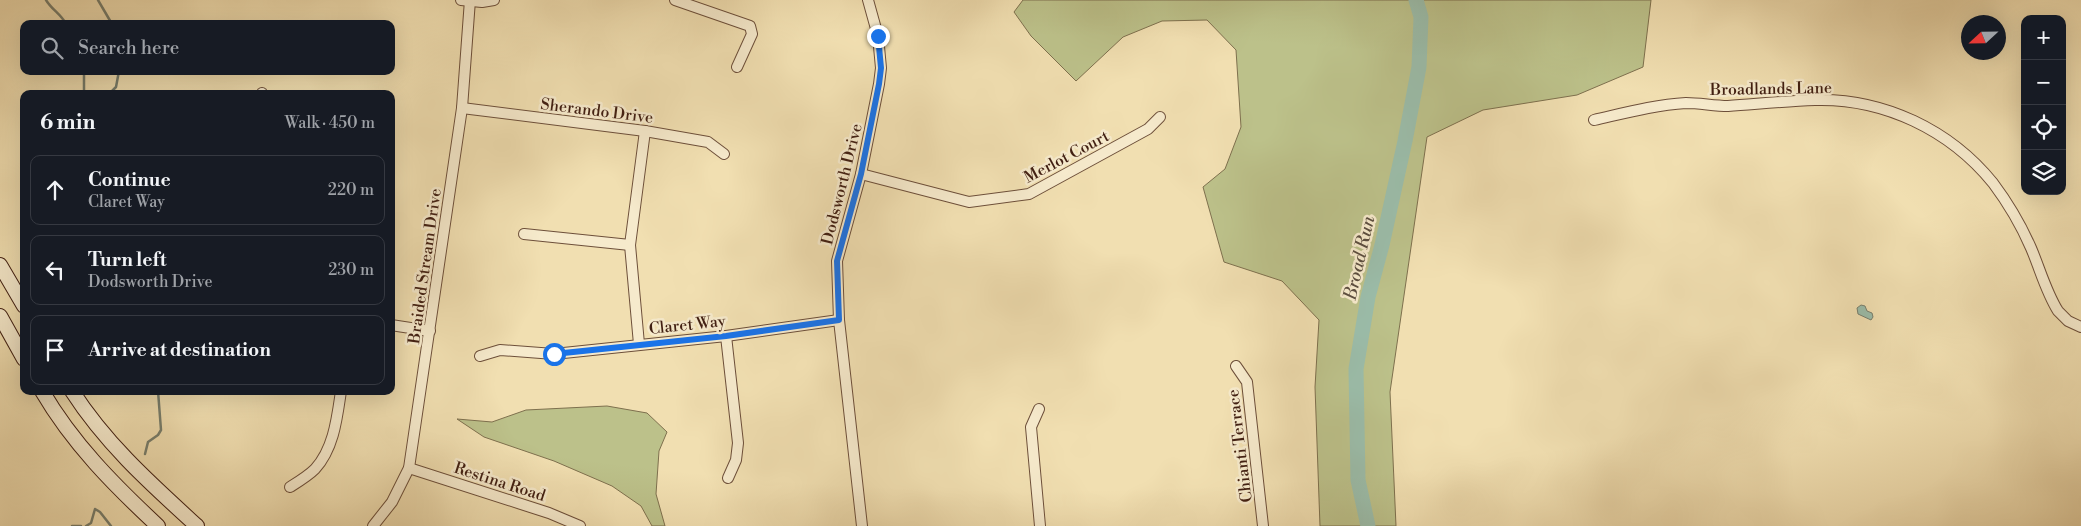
<!DOCTYPE html>
<meta charset="utf-8">
<style>
:root{--surface:#171b24;--page:#20242c;--text:#f1f3f6;--muted:#9ea1a6;--line:#363941}
body{margin:0;font-family:"Libre Bodoni",serif;background:var(--page);color:var(--text)}
.controls{position:absolute;right:15px;top:15px;display:grid;overflow:hidden;border-radius:10px;box-shadow:0 5px 20px #0002}
.controls button{width:45px;height:45px;display:grid;place-items:center;padding:0;border:0;border-bottom:1px solid var(--line);background:var(--surface);color:var(--text);font:25px sans-serif}
.compass{position:absolute;left:1961px;top:15px;width:45px;height:45px;border-radius:50%;background:var(--surface);box-shadow:0 5px 20px #0002;rotate:248deg}
.stop{position:absolute;width:15px;height:15px;margin:-11px;border:4px solid #1a73e8;border-radius:50%;background:#fff}
.stop.end{background:#1a73e8;border-color:#fff;box-shadow:0 1px 5px #0008}
.list{margin:0;padding:0;list-style:none}
h2{display:flex;justify-content:space-between;align-items:center;height:65px;margin:0;padding:0 20px;font-size:21px}
h2 small{font-size:16px;font-weight:400;color:var(--muted)}
.list li{display:grid;grid-template-columns:32px 1fr auto;gap:15px;align-items:center;box-sizing:border-box;height:70px;margin:0 10px 10px;padding:0 10px;border:1px solid var(--line);border-radius:10px}
.list b{display:block;font-size:19px;white-space:nowrap}
.list p{margin:0;font-size:16px;white-space:nowrap;color:var(--muted)}
.list em{font-size:16px;font-style:normal;color:var(--muted)}
.icon{flex:none;width:28px;height:28px;fill:none;stroke:currentColor;stroke-width:2;stroke-linecap:round;stroke-linejoin:round}
.map{position:relative;flex:none;width:2081px;height:526px;overflow:hidden}
.search{position:absolute;background:var(--surface);box-shadow:0 5px 20px #0002;left:20px;top:20px;width:375px;height:55px;display:flex;align-items:center;gap:12px;box-sizing:border-box;padding:0 18px;border-radius:10px;color:var(--muted);font-size:19px}
.panel{position:absolute;background:var(--surface);box-shadow:0 5px 20px #0002;left:20px;top:90px;width:375px;height:305px;border-radius:10px}
.map>svg:first-child{display:block}
.green{fill:#bcc18a;stroke:#7e704e}
.water{fill:#9bbdaa;stroke:#777e6d}
.lines{fill:none;stroke-linecap:round;stroke-linejoin:round}
.stream{stroke:#777e6d;stroke-width:2.5}
.river{stroke:#9bbdaa;stroke-width:15}
.street-casing{stroke:#6d4f3a;stroke-width:12}
.secondary-casing{stroke:#411f12;stroke-width:16}
.street{stroke:#f6eacc;stroke-width:10}
.secondary{stroke:#f6eacc;stroke-width:14}
.route{stroke:#1a73e8;stroke-width:6}
.labels{text-anchor:middle;stroke-width:5;stroke-linejoin:round;paint-order:stroke}
.street-label{font-size:16px;fill:#411f12;stroke:#f6eacc}
.water-label{font-size:18px;font-style:italic;fill:#5c4e40;stroke:#f6eacc}
</style>
<div class="map">
<svg width="2081" height="526" viewBox="0 0 2081 526">
<rect width="100%" height="100%" fill="#f1dfb1"/>
<filter id="stains"><feTurbulence type="fractalNoise" baseFrequency=".004" numOctaves="4"/><feColorMatrix values="0 0 0 0 .2 0 0 0 0 .09 0 0 0 0 .02 0 0 0 .5 -.17"/></filter>
<radialGradient id="worn" r=".72"><stop offset=".6" stop-color="#630" stop-opacity="0"/><stop offset="1" stop-color="#630" stop-opacity=".3"/></radialGradient>
<g class="green">
<polygon points="1023,0 1651,0 1643,67 1577,95 1483,110 1427,137 1390,392 1396,526 1320,526 1315,387 1319,320 1282,281 1224,262 1203,187 1225,169 1241,127 1236,50 1207,20 1162,21 1123,37 1076,81 1031,36 1014,12"/>
<polygon points="607,406 647,413 667,432 659,451 656,494 665,526 652,526 641,506 612,486 554,461 484,437 457,419 492,422 526,410"/>
</g>
<polygon class="water" points="1861,305 1865,306 1867,311 1872,313 1873,317 1871,320 1858,314 1857,308"/>
<g class="lines">
<g class="stream">
<path d="M46 0C52 10 61 14 66 24"/>
<polyline points="98,0 112,24"/>
<polyline points="84,71 84,94"/>
<polyline points="109,94 116,87 119,71"/>
<polyline points="145,454 148,442 158,435 161,430 158,391"/>
<polyline points="72,526 81,526"/>
<polyline points="86,526 91,523 95,509 100,512 111,526"/>
</g>
<polyline class="river" points="1368,526 1358,480 1356,369 1368,297 1382,245 1405,141 1419,67 1421,17 1416,0"/>
<g class="street-casing">
<g id="street">
<polyline points="461,0 482,2 494,0"/>
<polyline points="675,0 750,26 752,34 737,67"/>
<polyline points="262,94 262,93"/>
<polyline points="462,108 645,131 708,142 724,154"/>
<path d="M1594 120C1625 113 1654 105 1686 103 1700 103 1714 106 1728 106 1757 104 1786 101 1815 100 1884 98 1950 130 1993 183 2008 203 2021 225 2031 248 2040 269 2046 292 2058 311L2068 321 2081 327"/>
<polyline points="861,174 969,202 1029,194 1148,129 1160,117"/>
<polyline points="524,234 630,245"/>
<polyline points="391,325 430,331"/>
<polyline points="726,336 738,443 736,460 728,478"/>
<polyline points="639,344 630,245 645,131"/>
<polyline points="480,356 500,350 554,354 726,336 839,320"/>
<polyline points="1236,366 1247,382 1263,526"/>
<polyline points="1039,409 1031,427 1040,526"/>
<polyline points="409,468 549,513 580,526"/>
<path d="M290 487C298 482 308 476 315 469 334 448 337 418 341 391"/>
<polyline points="373,526 392,502 409,468 462,108 470,0"/>
<polyline points="862,526 839,320 837,261 861,174 879,84 881,68 878,36 868,0"/>
</g>
</g>
<g class="secondary-casing">
<g id="secondary">
<polyline points="0,265 24,306"/>
<polyline points="0,316 24,359"/>
<path d="M42 391C73 444 114 485 158 526"/>
<path d="M72 391C106 444 151 484 197 526"/>
</g>
</g>
<use href="#street" class="street"/>
<use href="#secondary" class="secondary"/>
</g>
<g class="lines">
<polyline class="route" points="554,354 726,336 839,320 837,261 861,174 879,84 881,68 878,36"/>
</g>
<g class="labels">
<g class="street-label">
<text transform="translate(1771 88) rotate(-1)" y="6">Broadlands Lane</text>
<text transform="translate(597 110) rotate(7)" y="6">Sherando Drive</text>
<text transform="translate(1066 156) rotate(-28)" y="6">Merlot Court</text>
<text transform="translate(841 184) rotate(-76)" y="6">Dodsworth Drive</text>
<text transform="translate(424 266) rotate(-82)" y="6">Braided Stream Drive</text>
<text transform="translate(687 324) rotate(-6)" y="6">Claret Way</text>
<text transform="translate(1239 446) rotate(-97)" y="6">Chianti Terrace</text>
<text transform="translate(500 481) rotate(18)" y="6">Restina Road</text>
</g>
<g class="water-label">
<text transform="translate(1359 258) rotate(-77)" y="6">Broad Run</text>
</g>
</g>
<rect width="100%" height="100%" filter="url(#stains)"/>
<rect width="100%" height="100%" fill="url(#worn)"/>
</svg>
<div class="controls">
<button>+</button>
<button>−</button>
<button><svg class="icon" aria-label="locate" viewBox="0 0 24 24"><circle cx="12" cy="12" r="6"/><path d="M12 2v4M12 18v4M2 12h4M18 12h4"/></svg></button>
<button><svg class="icon" aria-label="layers" viewBox="0 0 24 24"><path d="M12 4l9 5-9 5-9-5zM3 14l9 5 9-5"/></svg></button>
</div>
<svg class="compass" viewBox="-18 -18 36 36"><path d="M0-13l5 13h-10z" fill="#e53935"/><path d="M0 13l5-13h-10z" fill="#9ea1a6"/></svg>
<div class="stop" style="left:554px;top:354px"></div>
<div class="stop end" style="left:878px;top:36px"></div>
<div class="search"><svg class="icon" aria-label="search" viewBox="0 0 24 24"><circle cx="10" cy="10" r="6"/><path d="M15 15l6 6"/></svg>Search here</div>
<section class="panel">
<h2>6 min<small>Walk · 450 m</small></h2>
<ul class="list">
<li><svg class="icon" aria-label="ahead" viewBox="0 0 24 24"><path d="M12 20V5M6 11l6-6 6 6"/></svg><div><b>Continue</b><p>Claret Way</p></div><em>220 m</em></li>
<li><svg class="icon" aria-label="left" viewBox="0 0 24 24"><path d="M17 20v-9H6M10 6l-5 5 5 5"/></svg><div><b>Turn left</b><p>Dodsworth Drive</p></div><em>230 m</em></li>
<li><svg class="icon" aria-label="arrive" viewBox="0 0 24 24"><path d="M6 21V4h12l-3 4 3 4H6"/></svg><div><b>Arrive at destination</b></div></li>
</ul>
</section>
</div>
